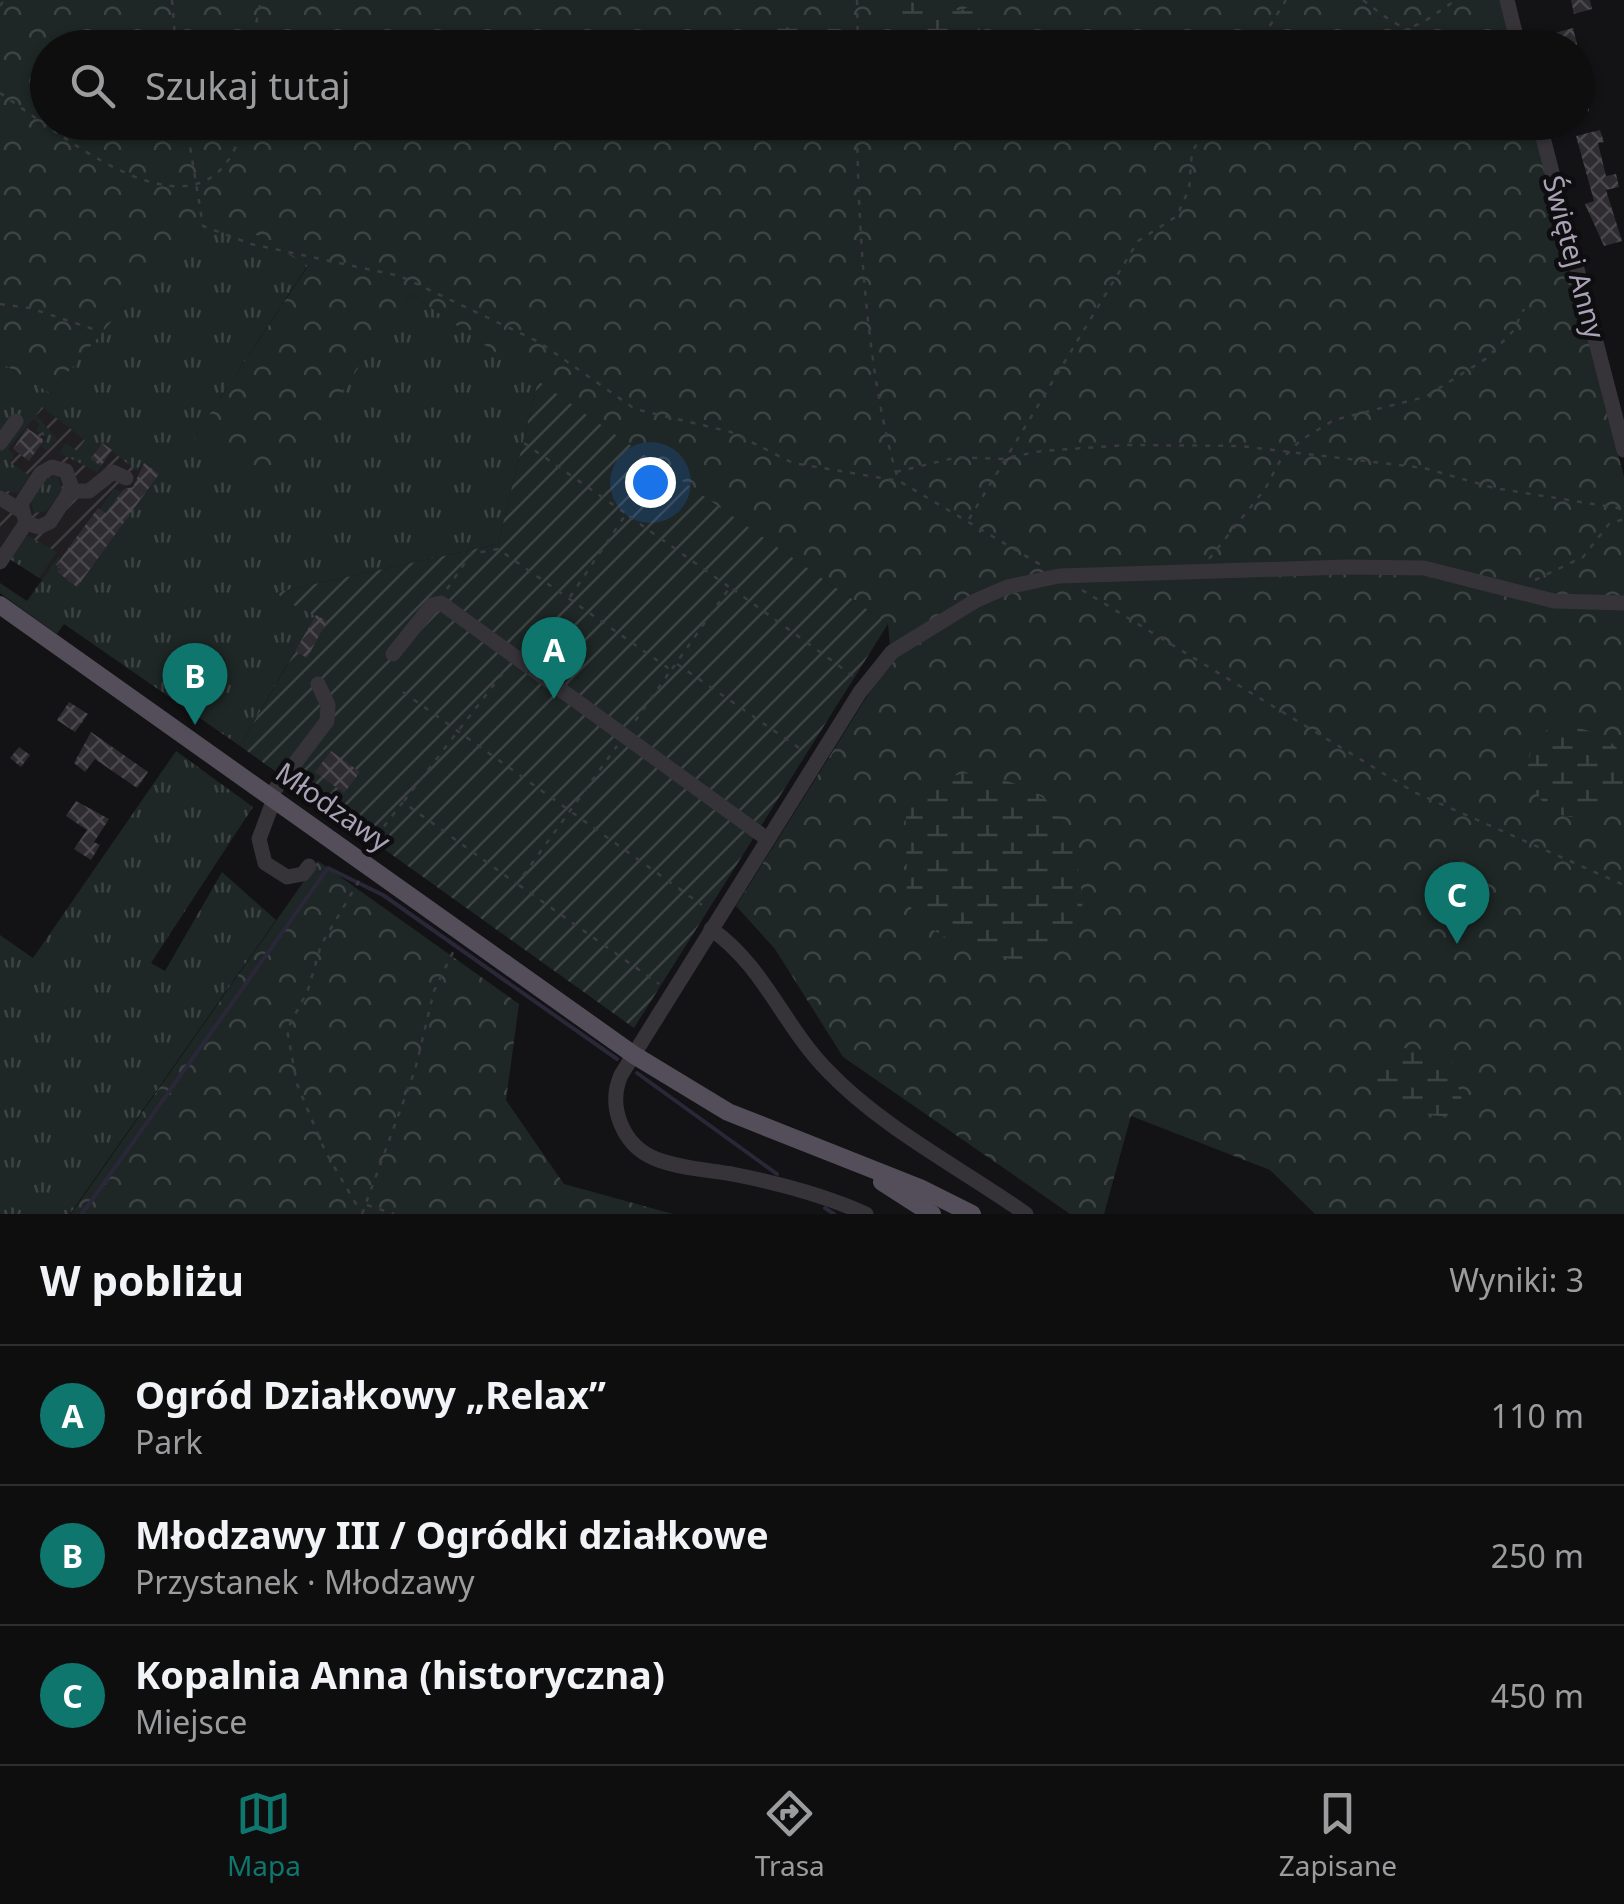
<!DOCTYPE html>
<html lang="pl">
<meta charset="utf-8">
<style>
:root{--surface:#0e0e0f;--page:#171718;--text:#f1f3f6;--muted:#9b9c9e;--line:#2e2e2f;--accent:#0f766e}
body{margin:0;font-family:"Noto Sans",sans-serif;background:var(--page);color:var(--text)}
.you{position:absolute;left:650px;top:482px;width:35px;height:35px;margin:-25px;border:8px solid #fff;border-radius:50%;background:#1a73e8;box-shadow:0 0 0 15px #1a73e833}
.badge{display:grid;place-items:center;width:65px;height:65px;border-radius:50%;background:var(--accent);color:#fff;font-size:32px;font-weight:700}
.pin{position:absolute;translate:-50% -82px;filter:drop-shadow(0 2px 5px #0008)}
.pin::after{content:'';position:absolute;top:52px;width:35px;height:30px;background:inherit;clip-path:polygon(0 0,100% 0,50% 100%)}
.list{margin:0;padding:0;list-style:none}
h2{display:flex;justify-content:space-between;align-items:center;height:130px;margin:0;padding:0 40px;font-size:42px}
h2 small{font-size:32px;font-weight:400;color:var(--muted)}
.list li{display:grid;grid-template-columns:65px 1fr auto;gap:30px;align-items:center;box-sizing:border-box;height:140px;padding:0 40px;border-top:2px solid var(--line)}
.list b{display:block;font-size:38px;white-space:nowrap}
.list p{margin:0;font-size:32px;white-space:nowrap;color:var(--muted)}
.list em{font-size:32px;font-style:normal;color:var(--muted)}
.icon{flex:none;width:55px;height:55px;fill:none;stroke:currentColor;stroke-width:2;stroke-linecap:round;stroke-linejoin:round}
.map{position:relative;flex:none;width:1624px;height:1214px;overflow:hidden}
.search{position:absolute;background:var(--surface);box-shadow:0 2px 8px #0004;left:30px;right:30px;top:30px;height:110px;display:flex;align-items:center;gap:25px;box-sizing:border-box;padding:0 35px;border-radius:55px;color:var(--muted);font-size:38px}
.sheet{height:550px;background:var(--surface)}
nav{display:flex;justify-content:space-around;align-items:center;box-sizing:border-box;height:140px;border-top:2px solid var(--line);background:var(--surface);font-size:28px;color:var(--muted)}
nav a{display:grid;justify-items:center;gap:5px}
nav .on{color:var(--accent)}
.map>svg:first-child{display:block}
.industrial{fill:url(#industrial-furrows)}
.grass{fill:url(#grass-tufts)}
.forest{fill:url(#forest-crowns)}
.wetland{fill:url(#wetland-marsh)}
.garden{fill:url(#garden-furrows)}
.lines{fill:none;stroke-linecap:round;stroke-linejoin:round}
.stream{stroke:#2a2739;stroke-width:4}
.building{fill:url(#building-cross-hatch)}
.path{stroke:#3c3940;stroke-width:2.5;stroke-dasharray:5 8;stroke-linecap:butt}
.minor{stroke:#363339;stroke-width:15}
.major{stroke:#534e59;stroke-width:18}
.labels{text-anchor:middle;stroke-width:9;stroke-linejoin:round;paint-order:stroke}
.street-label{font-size:28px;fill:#aaa2b6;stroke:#0e0d0f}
</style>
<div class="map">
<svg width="1624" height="1214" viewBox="0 0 1624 1214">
<defs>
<pattern id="industrial-furrows" width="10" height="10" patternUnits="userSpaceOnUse" patternTransform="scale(2.5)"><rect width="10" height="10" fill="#201e21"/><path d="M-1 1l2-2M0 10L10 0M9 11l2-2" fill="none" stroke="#3e3c3f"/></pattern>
<pattern id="grass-tufts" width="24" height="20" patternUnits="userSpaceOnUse" patternTransform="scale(2.5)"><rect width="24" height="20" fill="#1e2725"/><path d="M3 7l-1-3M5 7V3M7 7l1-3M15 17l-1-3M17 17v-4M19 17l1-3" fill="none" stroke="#3c4342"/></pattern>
<pattern id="forest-crowns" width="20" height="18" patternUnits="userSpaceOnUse" patternTransform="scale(2.5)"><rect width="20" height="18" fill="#1e2725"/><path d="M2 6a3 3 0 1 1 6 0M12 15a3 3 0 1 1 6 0" fill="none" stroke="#3c4342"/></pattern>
<pattern id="wetland-marsh" width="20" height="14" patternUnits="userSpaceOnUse" patternTransform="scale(2.5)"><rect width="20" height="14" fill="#1e2725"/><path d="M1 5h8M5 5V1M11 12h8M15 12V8" fill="none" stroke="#3c4342"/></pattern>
<pattern id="garden-furrows" width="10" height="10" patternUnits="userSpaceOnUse" patternTransform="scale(2.5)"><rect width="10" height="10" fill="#1e2725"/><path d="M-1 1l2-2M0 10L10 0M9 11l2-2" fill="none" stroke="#3c4342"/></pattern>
<pattern id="building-cross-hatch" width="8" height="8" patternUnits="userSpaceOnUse" patternTransform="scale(2.5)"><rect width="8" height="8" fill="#2f2c31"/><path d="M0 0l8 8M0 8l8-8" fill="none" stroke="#4a474d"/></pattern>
</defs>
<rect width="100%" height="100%" fill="#131214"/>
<polygon class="industrial" points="17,370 167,477 77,604 0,551 0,389"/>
<g class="grass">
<polygon points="210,206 308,265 195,437 273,487 411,294 538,381 498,544 278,592 281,599 316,615 240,746 64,624 57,634 0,593 0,583 27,601 60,554 57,573 76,586 121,523 100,509 114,489 122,492 116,501 131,511 158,474 144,463 137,471 102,443 91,458 101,466 97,472 52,449 63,456 60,451 66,443 77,451 85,440 42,407 36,415 57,439 47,450 41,447 47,438 36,430 40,424 33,419 8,449 14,454 9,462 30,476 18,493 0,490 0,362 50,393"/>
<polygon points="57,476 62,489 47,511 34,513 31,502 47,478"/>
<polygon points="28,536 57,552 39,578 8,558"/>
<polygon points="176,751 253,807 151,963 165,971 222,872 276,920 70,1214 0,1214 0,935 33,958"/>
</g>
<g class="forest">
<polygon points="0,0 1501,0 1513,47 48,48 48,122 1532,123 1624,477 1624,1214 1315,1214 1270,1170 1131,1116 1104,1214 1070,1214 843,1057 775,949 736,906 891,658 888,624 411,294 273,488 194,438 308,266 210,207 50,393 0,362"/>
<polygon points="318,861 519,1004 506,1100 564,1184 673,1214 71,1214"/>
</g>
<g class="wetland">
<polygon points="892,0 955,0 952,4 958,11 972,6 981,32 965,44 906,47"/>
<polygon points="771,27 840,29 849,47 770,47 766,35"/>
<path d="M1561 723 1603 735 1624 755V789C1589 826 1554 830 1528 780 1527 751 1533 734 1561 723Z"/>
<path d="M963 773C996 777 1023 782 1050 803 1069 818 1092 904 1078 926 1069 940 1050 951 1038 962 1002 961 941 944 916 915 904 901 907 888 907 871 906 809 894 795 963 773Z"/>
<path d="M1402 1048 1452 1052 1453 1071 1466 1112C1443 1123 1403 1110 1381 1099L1376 1095C1375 1069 1376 1055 1402 1048Z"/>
</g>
<polygon class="garden" points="538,381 888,624 634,1028 240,746 316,616 281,599 278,592 498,544"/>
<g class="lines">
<g class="stream">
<polyline points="637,1073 777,1174"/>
<polyline points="825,1208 834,1214"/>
<polyline points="82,1214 328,868 383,895 617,1059"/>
</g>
</g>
<g class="building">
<polygon points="1571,0 1590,0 1592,9 1574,14"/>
<polygon points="1573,28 1578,48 1555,48 1551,34"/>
<polygon points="1576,80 1589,103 1589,111 1576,114"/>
<polygon points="1600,130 1604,142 1598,143 1606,176 1616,174 1619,187 1606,190 1622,241 1604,246 1585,204 1594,201 1576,136"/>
<polygon points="27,428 44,440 29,461 13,449"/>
<polygon points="102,443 112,450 101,466 91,459"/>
<polygon points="144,463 159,474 77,587 57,572 60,568 56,565 98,508 106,513 124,489 133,487"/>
<polygon points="316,615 327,621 307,658 295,651"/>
<polygon points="69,702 88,714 75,732 57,720"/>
<polygon points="91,732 148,772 137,788 95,759 85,772 74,763"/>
<polygon points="19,747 30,755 21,767 10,758"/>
<polygon points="331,751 360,772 344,793 315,772"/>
<polygon points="76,801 109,819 94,842 100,845 91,860 74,849 87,830 66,816"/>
</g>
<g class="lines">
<g class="path">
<polyline points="172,0 176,48"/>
<polyline points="857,0 858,48"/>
<path d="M1363 0C1413 39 1406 28 1464 39 1479 41 1487 50 1503 45"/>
<polyline points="0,6 4,0"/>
<polyline points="251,48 261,0"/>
<polyline points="1256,48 1286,0"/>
<polyline points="1367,48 1425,21 1456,0"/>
<path d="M0 93C62 134 210 263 244 122"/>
<polyline points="186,122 203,226 251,244 400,276 539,342 635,409 731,432 793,463 899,481 1041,565"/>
<path d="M857 122C858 229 867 379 898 479"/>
<polyline points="0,304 30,308 99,331"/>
<polyline points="524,443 625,513"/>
<polyline points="896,472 958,457 1001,459 1042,451 1128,445 1240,446 1424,468 1494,488 1624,509"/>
<polyline points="969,519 1138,241 1177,216 1189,189 1192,152 1210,122"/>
<polyline points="1209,559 1265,489 1280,461 1301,440 1334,420 1425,397 1487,358 1513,331 1524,309"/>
<polyline points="1535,580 1583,557 1609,524 1624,519"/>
<polyline points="447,589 471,554 498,549 671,670 633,724"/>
<polyline points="1082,590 1414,792 1624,885"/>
<polyline points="570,597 626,514 729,587"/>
<polyline points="677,664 805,752"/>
<polyline points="672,669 730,587 853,676"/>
<polyline points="403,692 702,905"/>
<polyline points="404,801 506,669"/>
<polyline points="368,847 403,802 517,884 617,746"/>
<polyline points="359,881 321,945 308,990 287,1030 297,1084 325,1151 359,1209"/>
<polyline points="519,885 659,984"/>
<polyline points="367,1205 394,1214"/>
<polyline points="362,1214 415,1070 434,991 455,948"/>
</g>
<g class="minor">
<polyline points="1507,0 1519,48"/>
<polyline points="1539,122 1624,450"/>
<polyline points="0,443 16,421"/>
<polyline points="71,491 89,491 113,472 126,478"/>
<polyline points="0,498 20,510"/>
<polyline points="0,562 26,523 21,504 41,473 52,467 66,471 72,488 50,522 39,527 26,523"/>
<polyline points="393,654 432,605 441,603 767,839"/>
<polyline points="270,796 327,721 328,705 318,684"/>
<polyline points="274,799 259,839 265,863 287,877 303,874 309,866"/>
<path d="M711 929C764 966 783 1025 827 1070 882 1128 961 1168 1026 1214"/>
<path d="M866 1214C824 1195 778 1183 732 1174 708 1170 678 1168 656 1159 623 1146 607 1107 621 1075L860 692 892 652 975 601 1007 587 1059 576 1346 567 1424 568 1554 601 1624 603"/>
</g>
<g class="major">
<polyline points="0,605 634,1055 728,1112 920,1188 972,1214"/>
<polyline points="882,1182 932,1214"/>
</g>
</g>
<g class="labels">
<g class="street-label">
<text transform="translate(1574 257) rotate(75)" y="10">Świętej Anny</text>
<text transform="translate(333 807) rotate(35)" y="10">Młodzawy</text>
</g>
</g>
</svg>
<div class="you"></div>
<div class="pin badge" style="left:554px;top:699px">A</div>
<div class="pin badge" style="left:195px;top:725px">B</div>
<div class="pin badge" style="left:1457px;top:944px">C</div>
<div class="search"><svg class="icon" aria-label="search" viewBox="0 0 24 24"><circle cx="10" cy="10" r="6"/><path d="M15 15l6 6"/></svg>Szukaj tutaj</div>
</div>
<section class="sheet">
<h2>W pobliżu<small>Wyniki: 3</small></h2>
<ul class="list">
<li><span class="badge">A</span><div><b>Ogród Działkowy „Relax”</b><p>Park</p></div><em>110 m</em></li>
<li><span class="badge">B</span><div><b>Młodzawy III / Ogródki działkowe</b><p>Przystanek · Młodzawy</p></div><em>250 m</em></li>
<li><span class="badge">C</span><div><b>Kopalnia Anna (historyczna)</b><p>Miejsce</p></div><em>450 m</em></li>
</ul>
</section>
<nav>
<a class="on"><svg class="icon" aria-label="map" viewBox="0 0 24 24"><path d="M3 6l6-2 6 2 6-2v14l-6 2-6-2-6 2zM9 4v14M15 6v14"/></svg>Mapa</a>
<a><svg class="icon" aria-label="directions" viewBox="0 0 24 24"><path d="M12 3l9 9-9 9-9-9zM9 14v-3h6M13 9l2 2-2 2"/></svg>Trasa</a>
<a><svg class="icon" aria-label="saved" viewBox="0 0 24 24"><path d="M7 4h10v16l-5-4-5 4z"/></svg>Zapisane</a>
</nav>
